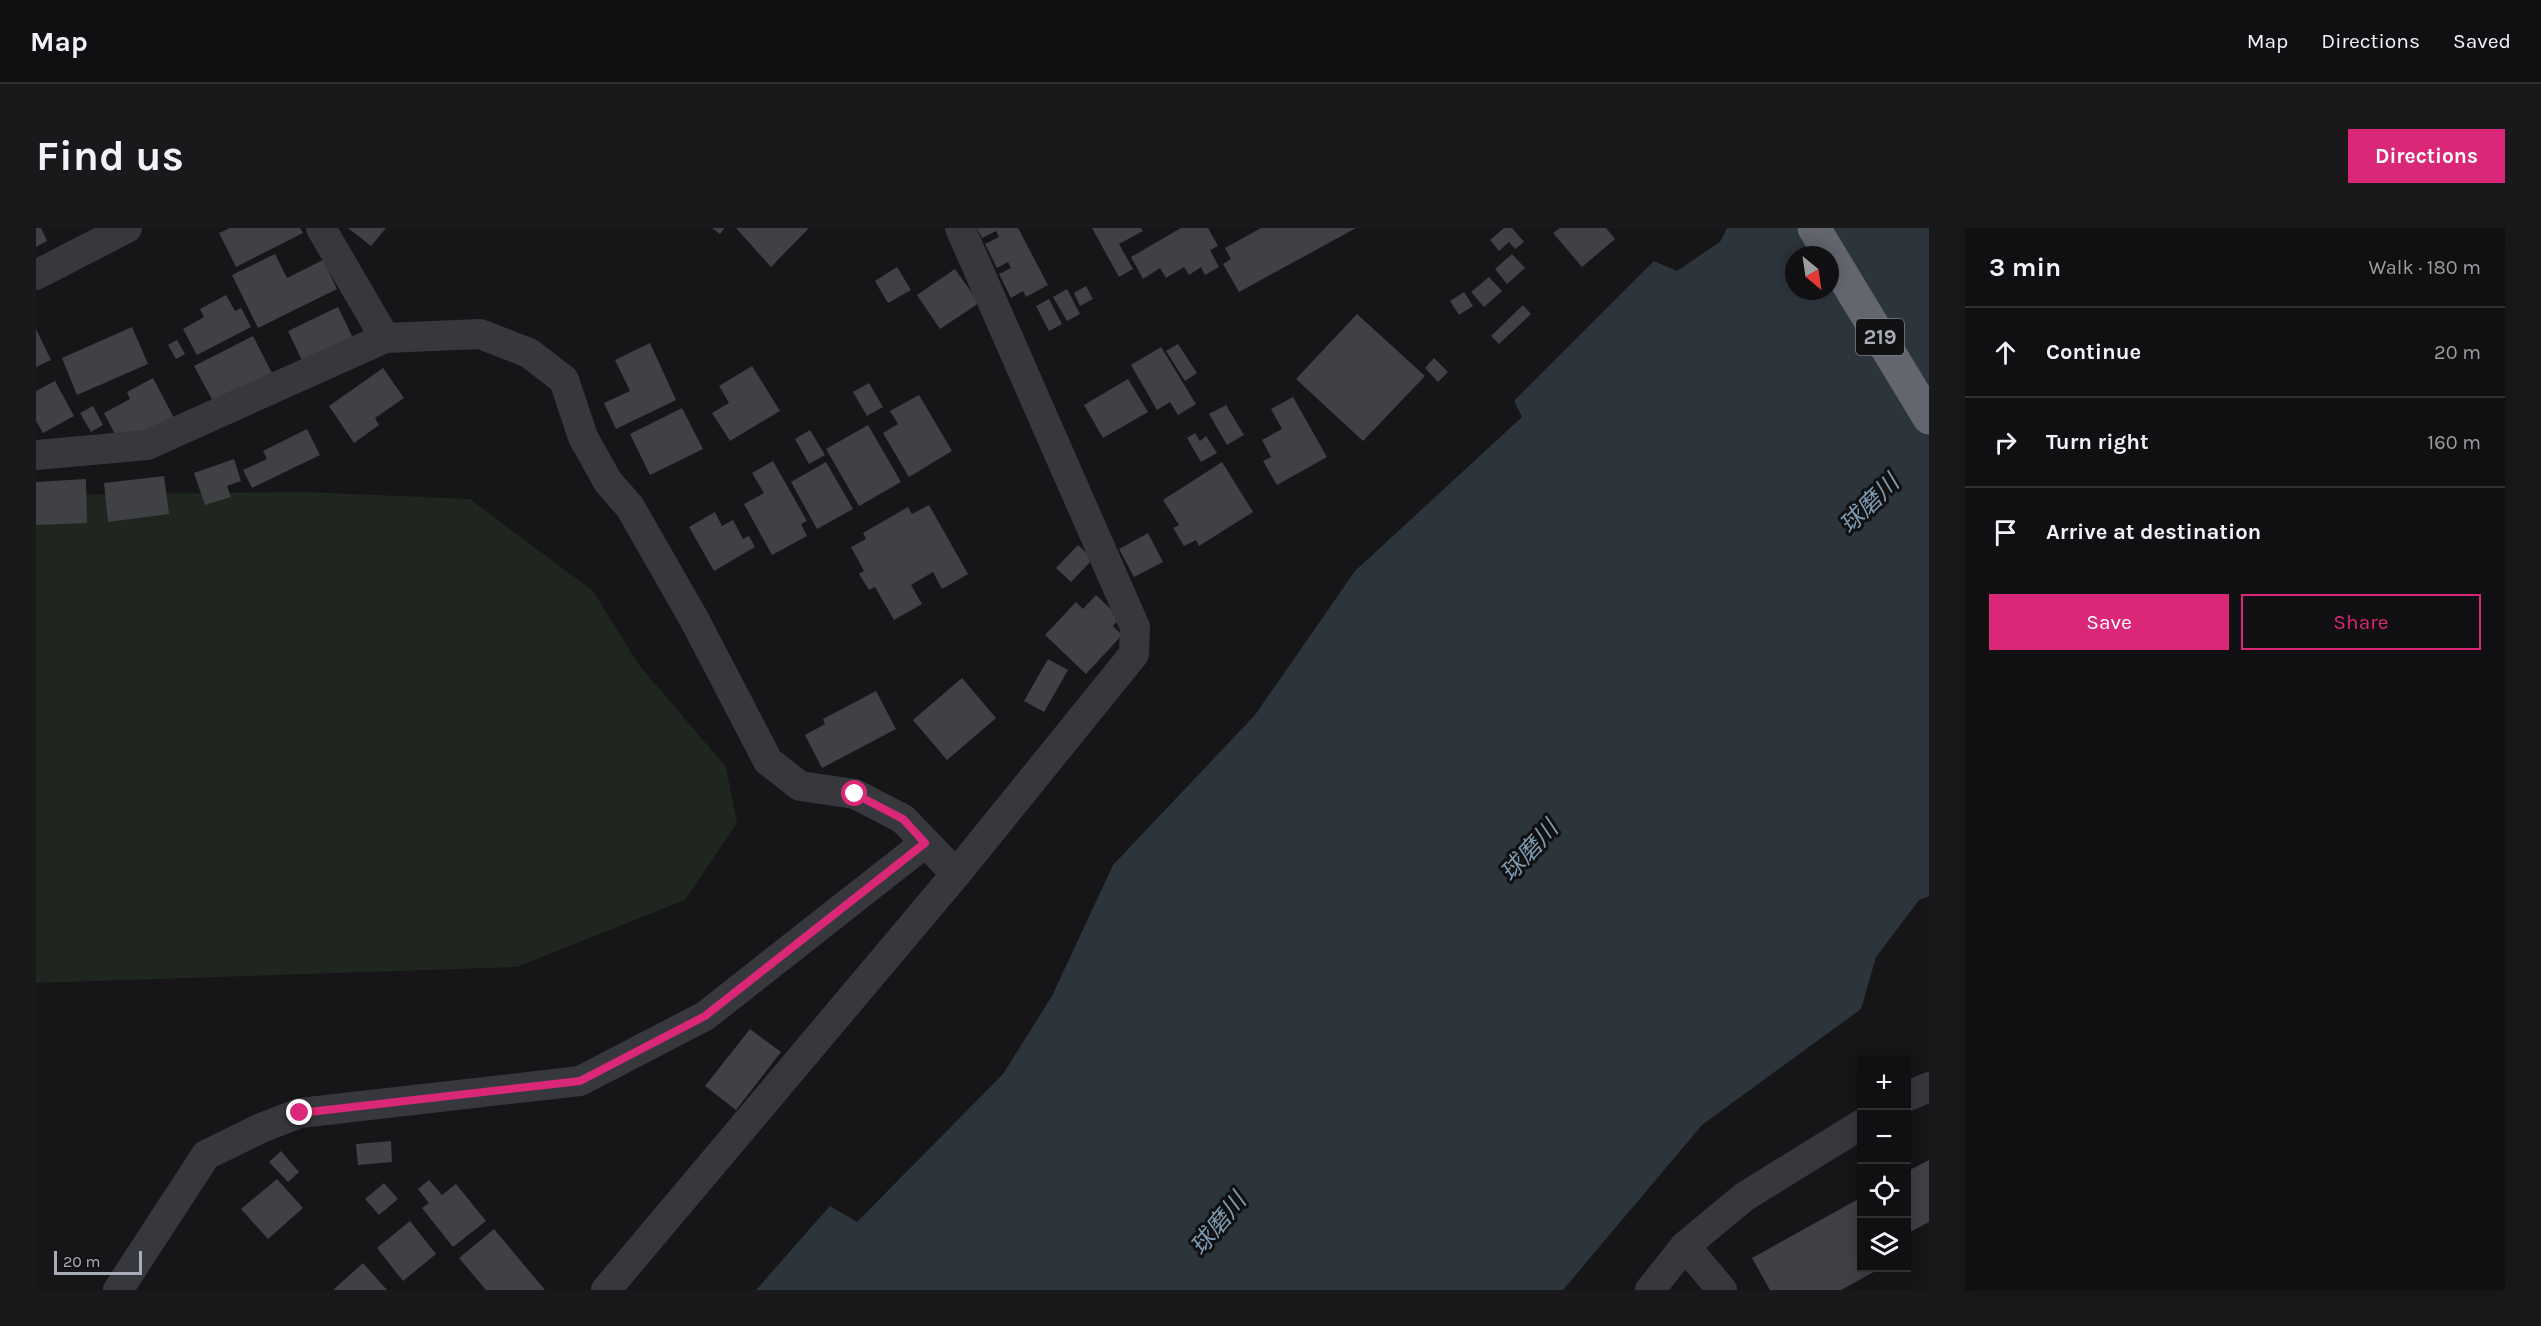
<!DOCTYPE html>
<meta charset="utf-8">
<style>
:root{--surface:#101012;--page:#19191b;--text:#f1f3f6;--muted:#9c9d9f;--line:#303032;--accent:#db2777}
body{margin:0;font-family:Karla,"Noto Sans JP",sans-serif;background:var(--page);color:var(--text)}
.controls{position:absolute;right:18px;bottom:18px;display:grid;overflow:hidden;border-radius:0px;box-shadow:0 3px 15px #0003}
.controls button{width:54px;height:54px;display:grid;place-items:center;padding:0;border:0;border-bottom:2px solid var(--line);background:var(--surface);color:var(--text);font:30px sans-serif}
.compass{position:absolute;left:1749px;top:18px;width:54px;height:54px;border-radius:50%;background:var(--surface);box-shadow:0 3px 15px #0003;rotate:151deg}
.scale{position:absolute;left:18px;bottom:15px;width:88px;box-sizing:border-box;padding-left:6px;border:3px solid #a8adb8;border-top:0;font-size:16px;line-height:21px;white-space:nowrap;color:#a8adb8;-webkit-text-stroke:4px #111113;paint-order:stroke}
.stop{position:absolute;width:18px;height:18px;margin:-14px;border:4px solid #db2777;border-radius:50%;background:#fff}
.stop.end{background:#db2777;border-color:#fff;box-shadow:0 2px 6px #0008}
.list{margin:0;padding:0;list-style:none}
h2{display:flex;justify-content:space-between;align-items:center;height:78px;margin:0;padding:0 24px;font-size:26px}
h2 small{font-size:20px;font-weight:400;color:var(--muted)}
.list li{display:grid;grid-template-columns:39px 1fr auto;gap:18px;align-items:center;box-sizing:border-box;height:90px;padding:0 24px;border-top:2px solid var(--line)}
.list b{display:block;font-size:22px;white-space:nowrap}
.list em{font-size:20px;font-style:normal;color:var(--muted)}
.actions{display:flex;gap:12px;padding:18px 24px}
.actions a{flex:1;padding:14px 0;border:2px solid var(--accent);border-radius:0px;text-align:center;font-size:21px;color:var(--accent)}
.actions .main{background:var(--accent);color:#fff}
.icon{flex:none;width:33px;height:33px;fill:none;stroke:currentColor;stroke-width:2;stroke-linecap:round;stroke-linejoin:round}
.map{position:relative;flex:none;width:1893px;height:1062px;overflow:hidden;border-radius:0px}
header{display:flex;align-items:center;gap:36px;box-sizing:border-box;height:84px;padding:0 30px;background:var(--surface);border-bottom:2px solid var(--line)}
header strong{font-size:28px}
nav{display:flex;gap:33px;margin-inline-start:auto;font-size:21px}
.intro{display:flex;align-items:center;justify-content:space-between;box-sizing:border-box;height:144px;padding:0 36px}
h1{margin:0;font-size:42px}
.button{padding:15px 27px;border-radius:0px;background:var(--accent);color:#fff;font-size:21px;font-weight:700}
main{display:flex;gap:36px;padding:0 36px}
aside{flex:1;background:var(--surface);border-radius:0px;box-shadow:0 3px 15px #0003}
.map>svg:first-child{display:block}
.green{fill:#1e261f}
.water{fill:#2c353c;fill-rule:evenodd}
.building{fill:#404145}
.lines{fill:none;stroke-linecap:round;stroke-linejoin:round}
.street{stroke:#37383d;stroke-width:30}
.highway{stroke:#63666e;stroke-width:33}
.route{stroke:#db2777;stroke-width:8}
.labels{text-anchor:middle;stroke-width:6;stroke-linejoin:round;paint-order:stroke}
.shield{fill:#111113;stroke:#7b7e86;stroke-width:1.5}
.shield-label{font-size:21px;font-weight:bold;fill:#a8adb8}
.water-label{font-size:24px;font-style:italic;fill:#7f9bb3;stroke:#111113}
</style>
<header>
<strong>Map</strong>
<nav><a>Map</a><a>Directions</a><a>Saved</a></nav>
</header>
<div class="intro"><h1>Find us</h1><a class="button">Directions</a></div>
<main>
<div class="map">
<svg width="1893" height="1062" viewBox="0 0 1893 1062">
<rect width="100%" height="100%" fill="#161618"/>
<polygon class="green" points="267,264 434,271 557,363 603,437 690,539 701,595 649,672 481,739 0,755 0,267"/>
<path class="water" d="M1691 0H1893V668L1883 672 1840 729 1825 781 1666 897 1527 1062H720L794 978 821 994 967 846 1016 768 1077 637 1219 487 1319 343 1486 189 1478 173 1618 33 1641 43 1684 14ZM1758 27H1794V63H1758Z"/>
<g class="building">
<polygon points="0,0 5,0 11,13 0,19"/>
<polygon points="194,0 264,0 267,5 200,39 183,5"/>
<polygon points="312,0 350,0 335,18"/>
<polygon points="676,0 689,0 684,6"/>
<polygon points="700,0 773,0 735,39"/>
<polygon points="941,0 982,0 1012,57 990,69 987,63 975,70 963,46 975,40 972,34 961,40 949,16 963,9 960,3 946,10"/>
<polygon points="1056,0 1105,0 1107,3 1083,16 1097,41 1083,49"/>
<polygon points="1145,0 1172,0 1182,18 1174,22 1183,39 1169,47 1165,39 1153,47 1148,39 1130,50 1124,40 1107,51 1095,29"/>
<polygon points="1225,0 1320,0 1203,64 1187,36 1195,31 1189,20"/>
<polygon points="1468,0 1476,0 1488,14 1479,21 1473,14 1463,23 1454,12"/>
<polygon points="1524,0 1570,0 1579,11 1546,39 1517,5"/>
<polygon points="239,26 251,50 287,32 301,61 222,100 196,47"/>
<polygon points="1476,26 1489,40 1471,56 1459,41"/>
<polygon points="861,39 875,62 852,75 839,53"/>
<polygon points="919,41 943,75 904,101 881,67"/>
<polygon points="1453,49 1466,63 1448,79 1435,64"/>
<polygon points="1050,58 1057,71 1044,78 1038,65"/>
<polygon points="1031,61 1044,86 1031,93 1017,69"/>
<polygon points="1428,64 1437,78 1423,87 1414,73"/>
<polygon points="190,67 199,83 205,80 215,99 161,127 147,101 168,89 164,81"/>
<polygon points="1013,71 1026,96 1013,103 1000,78"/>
<polygon points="1487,77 1495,86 1463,116 1455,108"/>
<polygon points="302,79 319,114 269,139 252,103"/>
<polygon points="1321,86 1389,148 1327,213 1260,151"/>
<polygon points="96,99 112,136 41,167 26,130"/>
<polygon points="0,101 15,132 0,139"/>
<polygon points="217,108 237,147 179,177 158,138"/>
<polygon points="141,112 149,126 140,131 132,117"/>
<polygon points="614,115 640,172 580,201 568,175 594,163 579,132"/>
<polygon points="1142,116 1161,145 1149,153 1130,123"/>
<polygon points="1125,119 1160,176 1142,187 1134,174 1121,182 1095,137"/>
<polygon points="1398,130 1412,144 1402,154 1389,140"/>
<polygon points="716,138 744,183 694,213 676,185 693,175 683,158"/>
<polygon points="347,140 368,170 339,190 343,197 318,215 293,178"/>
<polygon points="117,150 138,190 92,214 81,210 68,185 94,171 91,164"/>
<polygon points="1092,151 1112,184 1067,210 1048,177"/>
<polygon points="19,153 38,188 7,205 0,193 0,163"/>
<polygon points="833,155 847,179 831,188 817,164"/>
<polygon points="883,167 916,223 873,249 847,205 862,196 854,183"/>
<polygon points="1257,169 1291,229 1241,257 1227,233 1235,229 1226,212 1246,201 1235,181"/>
<polygon points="1190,177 1208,207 1191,217 1173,186"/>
<polygon points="57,178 67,197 55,204 44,185"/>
<polygon points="646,180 667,221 614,247 594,206"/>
<polygon points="832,197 865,254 823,278 790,221"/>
<polygon points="271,201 284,227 216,260 207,242 231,231 227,223"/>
<polygon points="774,202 789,227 773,236 759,211"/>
<polygon points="1159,205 1164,213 1170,208 1181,225 1165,234 1151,210"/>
<polygon points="198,231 205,253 191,258 195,269 169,277 158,245"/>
<polygon points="737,233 771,293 765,296 771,308 736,327 708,276 728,265 716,245"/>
<polygon points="790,234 817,281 781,301 755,254"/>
<polygon points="1186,234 1217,284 1163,318 1160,312 1148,318 1137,300 1143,297 1127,272"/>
<polygon points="128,248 133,286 72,294 68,255"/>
<polygon points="50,251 51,295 0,297 0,254"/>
<polygon points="893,277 932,346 906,361 897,344 875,357 886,376 858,392 839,359 833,362 823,346 828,343 815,319 830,311 827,305 872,279 876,286"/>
<polygon points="679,284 686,298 697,292 707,311 713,308 719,319 678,343 653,299"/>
<polygon points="1112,305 1127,334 1098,349 1083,321"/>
<polygon points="1042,317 1057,331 1035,354 1020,340"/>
<polygon points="1060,367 1084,390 1077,398 1086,407 1050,446 1009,407 1040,374 1047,381"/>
<polygon points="1012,431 1032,442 1008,484 988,473"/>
<polygon points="926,450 960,490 911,532 877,492"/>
<polygon points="840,463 860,501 786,540 769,507 789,496 787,491"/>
<polygon points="714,801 745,824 700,882 669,858"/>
<polygon points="355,913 356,934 322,937 320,916"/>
<polygon points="245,923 263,944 252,954 233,934"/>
<polygon points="1893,932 1893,994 1870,1006 1870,944"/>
<polygon points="241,951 267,980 232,1011 205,981"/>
<polygon points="393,952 406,967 420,956 450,993 417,1019 386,980 393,975 382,961"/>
<polygon points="348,955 362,971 343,987 329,971"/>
<polygon points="1826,969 1826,1040 1845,1040 1805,1062 1734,1062 1716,1030"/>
<polygon points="374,993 400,1026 367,1053 341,1020"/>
<polygon points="458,1001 509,1062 450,1062 423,1030"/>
<polygon points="327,1035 351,1062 297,1062"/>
</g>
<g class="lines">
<g class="street">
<polyline points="285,0 349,110 444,106 493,125 528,152 547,209 572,254 594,279 658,391 732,533 764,558 819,566 867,591 920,646"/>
<polyline points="0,47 91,0"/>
<polyline points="0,227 111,217 349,110"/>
<polyline points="1870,869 1893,859"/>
<polyline points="1649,1018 1686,1062"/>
<polyline points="82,1062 170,927 225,900 264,885 544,853 669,788 889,615"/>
<polyline points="570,1062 920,646 1098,426 1099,399 924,0"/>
<polyline points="1614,1062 1649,1018 1708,969 1826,896"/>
</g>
<polyline class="highway" points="1778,0 1893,190"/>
</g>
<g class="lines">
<polyline class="route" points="264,885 544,853 669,788 889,615 867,591 819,566"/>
</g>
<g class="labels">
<rect class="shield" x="1820" y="91" width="48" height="36" rx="4.5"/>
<g class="shield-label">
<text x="1844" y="116">219</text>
</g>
<g class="water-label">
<text transform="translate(1833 276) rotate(-45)" y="8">球磨川</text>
<text transform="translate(1493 623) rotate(-48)" y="8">球磨川</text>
<text transform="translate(1182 996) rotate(-51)" y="8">球磨川</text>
</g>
</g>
</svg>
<div class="controls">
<button>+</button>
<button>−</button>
<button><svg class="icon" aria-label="locate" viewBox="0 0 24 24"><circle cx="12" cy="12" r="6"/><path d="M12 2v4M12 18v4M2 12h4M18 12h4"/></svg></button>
<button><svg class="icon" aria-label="layers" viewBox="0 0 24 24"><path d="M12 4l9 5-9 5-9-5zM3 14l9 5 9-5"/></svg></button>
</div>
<svg class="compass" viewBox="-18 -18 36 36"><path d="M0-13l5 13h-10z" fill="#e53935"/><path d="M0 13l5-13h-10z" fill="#9c9d9f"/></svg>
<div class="scale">20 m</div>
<div class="stop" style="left:819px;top:566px"></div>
<div class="stop end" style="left:264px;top:885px"></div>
</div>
<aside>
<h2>3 min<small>Walk · 180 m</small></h2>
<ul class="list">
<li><svg class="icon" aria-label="ahead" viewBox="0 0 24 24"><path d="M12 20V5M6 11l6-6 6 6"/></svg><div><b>Continue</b></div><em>20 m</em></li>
<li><svg class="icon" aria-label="right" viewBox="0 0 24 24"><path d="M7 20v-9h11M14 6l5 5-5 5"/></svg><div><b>Turn right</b></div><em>160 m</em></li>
<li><svg class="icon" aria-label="arrive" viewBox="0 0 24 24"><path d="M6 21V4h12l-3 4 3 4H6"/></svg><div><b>Arrive at destination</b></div></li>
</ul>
<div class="actions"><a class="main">Save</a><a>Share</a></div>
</aside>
</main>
